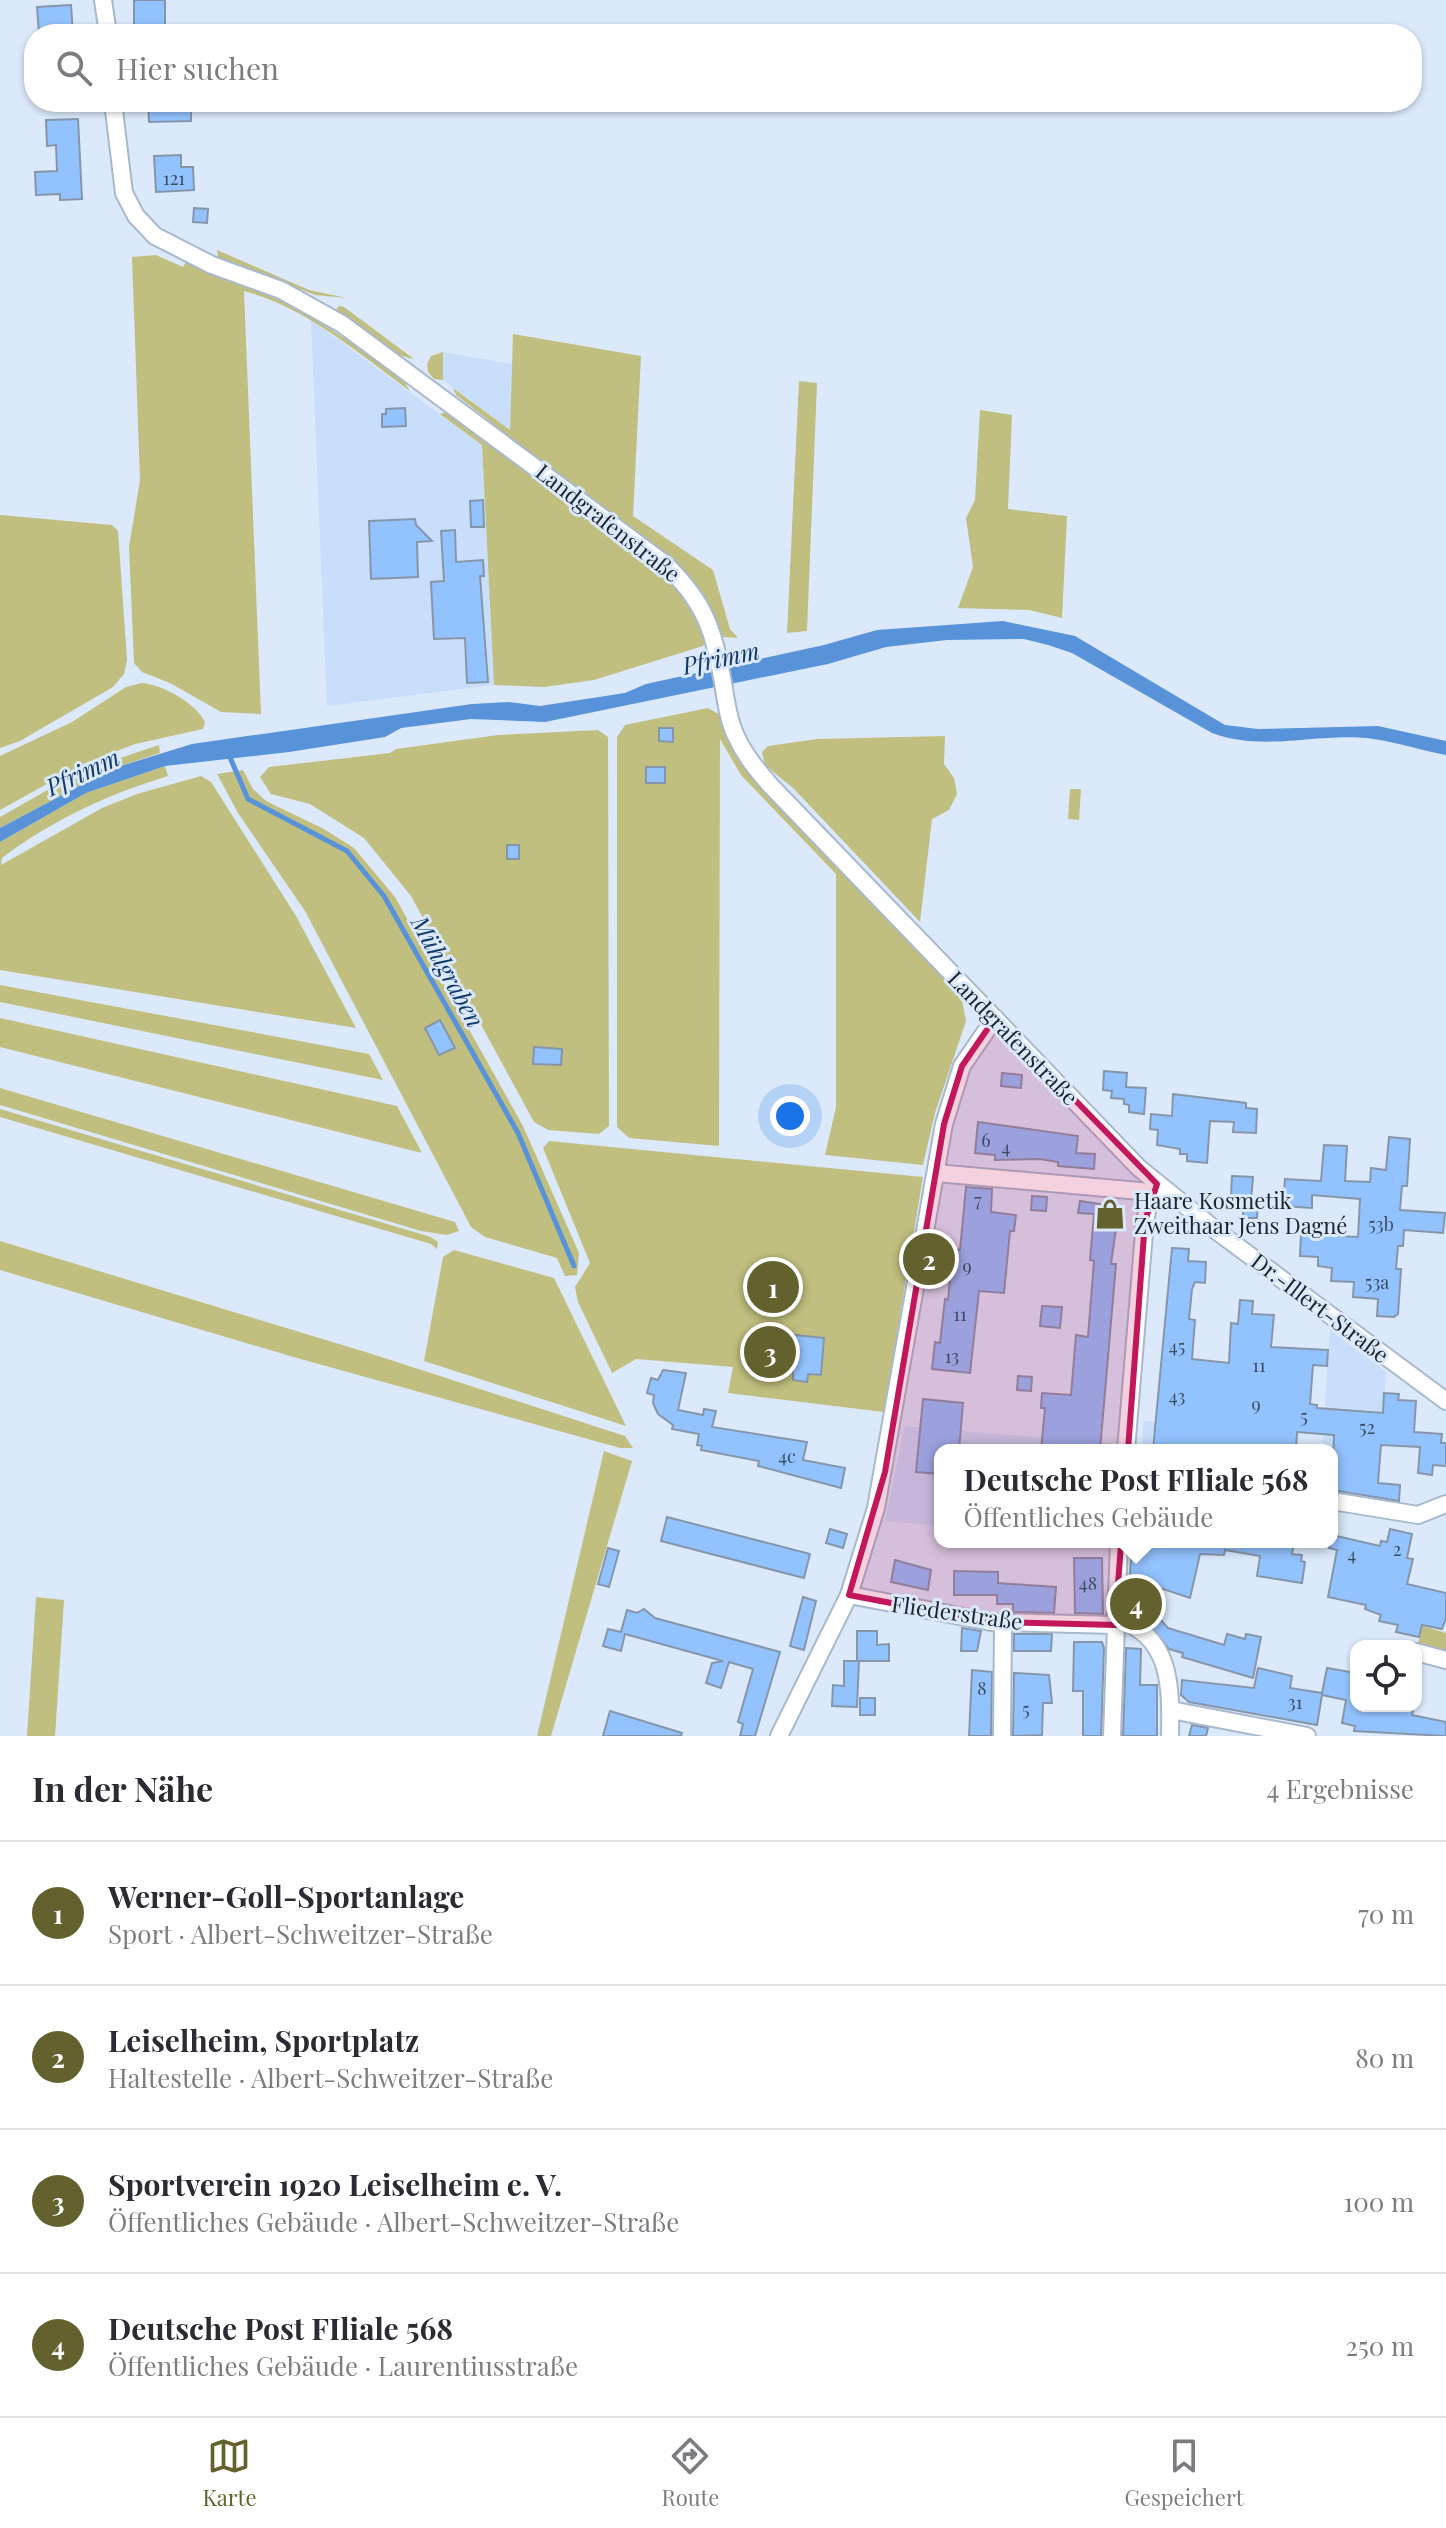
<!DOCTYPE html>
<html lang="de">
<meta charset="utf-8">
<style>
:root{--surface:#fff;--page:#f2f2f3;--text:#2b2b33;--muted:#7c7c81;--line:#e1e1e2;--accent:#63612d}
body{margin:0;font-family:"Playfair Display",serif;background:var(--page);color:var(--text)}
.controls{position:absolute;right:24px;bottom:24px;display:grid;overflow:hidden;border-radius:16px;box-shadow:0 2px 6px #0004}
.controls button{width:72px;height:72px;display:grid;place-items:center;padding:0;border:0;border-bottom:2px solid var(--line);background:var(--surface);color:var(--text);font:40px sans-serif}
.you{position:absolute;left:790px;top:1116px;width:28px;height:28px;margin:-20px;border:6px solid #fff;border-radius:50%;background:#1a73e8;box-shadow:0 0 0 12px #1a73e833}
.badge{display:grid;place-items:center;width:52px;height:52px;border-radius:50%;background:var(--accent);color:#fff;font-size:26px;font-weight:700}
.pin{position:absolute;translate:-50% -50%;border:4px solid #fff;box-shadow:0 2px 8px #0006}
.popup{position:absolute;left:934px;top:1444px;width:404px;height:104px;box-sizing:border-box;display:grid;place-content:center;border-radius:16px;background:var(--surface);filter:drop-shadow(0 2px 6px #0005);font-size:26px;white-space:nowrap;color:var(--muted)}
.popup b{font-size:30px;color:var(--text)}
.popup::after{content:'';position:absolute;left:50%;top:100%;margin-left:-16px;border:16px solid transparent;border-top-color:var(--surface)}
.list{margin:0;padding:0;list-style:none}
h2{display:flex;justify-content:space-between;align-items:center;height:104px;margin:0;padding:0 32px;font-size:34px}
h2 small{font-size:26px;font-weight:400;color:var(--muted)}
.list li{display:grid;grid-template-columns:52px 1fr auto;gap:24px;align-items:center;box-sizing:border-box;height:144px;padding:0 32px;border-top:2px solid var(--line)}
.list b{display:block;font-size:30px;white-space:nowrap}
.list p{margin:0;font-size:26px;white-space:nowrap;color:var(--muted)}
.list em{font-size:26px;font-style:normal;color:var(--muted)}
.icon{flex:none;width:44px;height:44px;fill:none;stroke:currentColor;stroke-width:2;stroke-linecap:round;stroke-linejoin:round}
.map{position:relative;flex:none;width:1446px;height:1736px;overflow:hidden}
.search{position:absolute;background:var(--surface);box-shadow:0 2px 6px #0004;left:24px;right:24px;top:24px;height:88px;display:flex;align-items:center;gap:20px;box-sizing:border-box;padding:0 28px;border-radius:32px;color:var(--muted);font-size:30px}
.sheet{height:680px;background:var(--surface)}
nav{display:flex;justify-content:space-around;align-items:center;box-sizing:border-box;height:112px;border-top:2px solid var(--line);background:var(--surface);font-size:22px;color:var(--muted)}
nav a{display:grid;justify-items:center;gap:4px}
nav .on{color:var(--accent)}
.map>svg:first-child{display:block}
.built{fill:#c8defa}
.green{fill:#c1bf7f}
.water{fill:#5893da}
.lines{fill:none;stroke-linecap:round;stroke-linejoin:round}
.stream{stroke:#5893da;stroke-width:5}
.building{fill:#93c3fe;stroke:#8696aa;stroke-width:2}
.minor-casing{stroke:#a8b9ce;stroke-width:20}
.minor{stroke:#fff;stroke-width:16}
.marked{fill:#c2185b;fill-opacity:0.2;stroke:#c2185b;stroke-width:6;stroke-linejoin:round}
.labels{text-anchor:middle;stroke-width:6;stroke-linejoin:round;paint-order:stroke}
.number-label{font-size:18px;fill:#3a4b60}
.street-label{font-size:22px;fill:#1d232b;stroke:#dbe9fb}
.poi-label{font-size:22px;fill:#1d232b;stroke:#dbe9fb;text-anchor:start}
.water-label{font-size:24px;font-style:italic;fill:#133b6a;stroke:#dbe9fb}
</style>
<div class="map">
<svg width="1446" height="1736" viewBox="0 0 1446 1736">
<rect width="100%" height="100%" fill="#dbe9fb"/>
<g class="built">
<polygon points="311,320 482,445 494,685 327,706"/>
<polygon points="443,352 512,364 510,430 443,380"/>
<polygon points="1330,1330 1386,1372 1377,1498 1332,1490 1332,1450 1322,1450"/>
<polygon points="1144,1421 1224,1428 1222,1450 1141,1450"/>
<polygon points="905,1426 1113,1444 1112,1450 940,1450 940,1526 885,1521"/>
</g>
<g class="green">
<polygon points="217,250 309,290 347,298 315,295 218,257"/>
<path d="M156 255 183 267 186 262 296 307 398 373 410 391C358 353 307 308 244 291L261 714 221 712 170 683 142 672 134 663 129 547 140 480 132 257Z"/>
<path d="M339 306 344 307 414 359C388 355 357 328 336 310Z"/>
<polygon points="513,334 641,356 633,516 713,570 730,629 738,638 723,637 703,593 688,575 456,395 453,388 510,430"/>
<polygon points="443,352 443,380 434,379 428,372 427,364 431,356"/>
<polygon points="799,381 817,383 807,631 787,633"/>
<polygon points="980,410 1012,415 1008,509 1067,516 1062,618 1029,610 958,608 973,567 966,518 975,500"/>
<polygon points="447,412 662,570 694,609 706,639 703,646 594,680 544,687 494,685 482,445 440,414"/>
<polygon points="0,515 112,525 118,531 127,660 124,674 113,687 20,741 0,748"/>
<path d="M142 683C163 685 196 703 205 722L203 729 135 744 83 764 0 810V756L72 722 126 687Z"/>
<polygon points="708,708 722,716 743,763 759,785 961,995 966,1021 935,1113 923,1165 825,1155 836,1107 836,874 741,775 720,739 719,1146 629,1138 617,1127 617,737 625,725"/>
<polygon points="598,730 608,737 609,1126 599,1134 548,1130 534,1122 411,896 364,838 310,804 271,794 260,777 269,767 390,753 396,749 498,735"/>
<polygon points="945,736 944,764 954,778 957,794 949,810 932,819 920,922 794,789 765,765 762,752 768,746 817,739"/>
<polygon points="159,745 160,753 111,769 108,769 110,764 105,765 100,775 0,828 0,817 81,771"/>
<path d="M165 766 168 776C109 794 52 820 2 858L1 865 102 808 137 794 201 776 211 782 296 916 356 1028 0 970V842L86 793Z"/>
<polygon points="243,770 253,789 266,801 324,829 354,848 395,897 523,1126 579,1253 577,1275 565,1276 557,1258 485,1237 471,1227 305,911 238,813 217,774"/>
<polygon points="1070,789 1081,789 1079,820 1068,819"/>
<polygon points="0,985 369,1054 383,1080 0,1002"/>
<polygon points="0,1018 397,1106 422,1153 0,1047"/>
<polygon points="0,1088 455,1222 459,1231 447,1235 421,1231 0,1105"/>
<polygon points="0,1109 431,1237 438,1242 437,1249 431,1244 0,1117"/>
<polygon points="549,1141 923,1177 884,1412 728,1393 733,1367 636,1359 612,1373 578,1302 575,1287 590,1263 543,1148"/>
<polygon points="0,1241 372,1354 625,1436 633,1448 620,1448 290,1356 0,1270"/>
<polygon points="454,1250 554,1278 626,1426 424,1361 443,1257"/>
<polygon points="604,1451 632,1461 551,1736 537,1736"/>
<polygon points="36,1597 64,1600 55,1736 27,1736"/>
<polygon points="1422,1626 1446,1633 1446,1657 1421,1650 1418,1644"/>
</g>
<path class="water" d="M1003 621 1075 636 1225 725 1258 729 1378 726 1446 741V755C1420 750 1393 741 1367 738 1314 733 1264 752 1212 733L1072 653 1048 645 1024 639 947 640 886 647 828 664 545 722 471 719 401 728 385 737 289 752 165 766 86 793 0 842V828L100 775 111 763V769L192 744 472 704 509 702 540 706 625 693 646 684 824 645 877 630Z"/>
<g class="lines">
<polyline class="stream" points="229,755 248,799 347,851 384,896 518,1133 574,1266"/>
</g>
<g class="building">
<rect x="134" y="0" width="31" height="29"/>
<polygon points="71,5 73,34 39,34 37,7"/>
<polygon points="148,102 191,102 191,121 149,122"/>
<polygon points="78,119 82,199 60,200 60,194 36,195 35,172 57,171 56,145 47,146 46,120"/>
<polygon points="181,155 181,167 193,167 194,190 156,192 154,156"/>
<polygon points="194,208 208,209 207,223 193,222"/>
<polygon points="405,408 406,426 382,427 382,414 386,414 386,409"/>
<polygon points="483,500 484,527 471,527 470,501"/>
<polygon points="415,519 416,525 432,541 417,542 418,577 371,579 369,521"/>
<polygon points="455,530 456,562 483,560 484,576 480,576 488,682 467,683 465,638 434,639 431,582 444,581 441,531"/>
<polygon points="659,728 673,728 673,742 659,741"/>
<rect x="646" y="767" width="19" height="16"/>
<rect x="507" y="845" width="12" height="14"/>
<polygon points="440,1020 455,1048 439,1055 425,1028"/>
<polygon points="534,1047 562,1049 561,1065 533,1064"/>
<polygon points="1104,1071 1127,1073 1126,1087 1146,1088 1144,1114 1129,1112 1129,1105 1124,1104 1124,1099 1111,1098 1112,1091 1103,1090"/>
<polygon points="1002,1073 1022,1075 1021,1088 1001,1086"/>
<polygon points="1173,1094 1246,1103 1246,1108 1257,1109 1256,1133 1233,1132 1234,1122 1210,1121 1207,1163 1187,1161 1187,1154 1180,1154 1180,1149 1157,1145 1158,1130 1150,1129 1151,1114 1172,1116"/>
<polygon points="978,1122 1078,1136 1076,1153 1095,1154 1094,1169 1058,1166 1058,1162 1040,1159 995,1160 995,1155 975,1153"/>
<polygon points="1389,1137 1410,1139 1407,1186 1402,1186 1400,1210 1445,1213 1443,1233 1404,1230 1403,1246 1398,1246 1396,1269 1401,1269 1398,1314 1394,1317 1377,1316 1378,1299 1353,1297 1354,1282 1331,1281 1332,1268 1318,1266 1318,1257 1300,1256 1301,1234 1358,1237 1360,1199 1312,1195 1312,1208 1283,1206 1285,1179 1321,1181 1324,1145 1347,1146 1345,1181 1370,1182 1371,1168 1386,1170"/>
<polygon points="1232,1176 1253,1177 1251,1201 1258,1201 1257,1218 1243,1218 1243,1209 1237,1208 1238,1197 1231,1196"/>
<polygon points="966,1187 992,1189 991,1212 1016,1215 1014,1231 1010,1231 1004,1293 979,1291 970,1373 932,1369 935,1342 940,1343 945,1299 948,1300 953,1249 960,1250"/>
<polygon points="1032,1196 1047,1197 1046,1211 1031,1210"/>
<polygon points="1080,1201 1119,1207 1111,1264 1116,1264 1100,1450 1041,1450 1045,1408 1041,1408 1042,1393 1071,1395 1076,1335 1088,1337 1094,1261 1090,1260 1094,1214 1078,1213"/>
<polygon points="1172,1248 1189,1249 1188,1261 1206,1262 1205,1283 1195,1282 1192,1289 1189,1319 1195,1320 1192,1359 1229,1363 1231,1323 1238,1324 1240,1300 1253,1301 1252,1314 1274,1315 1271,1347 1328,1350 1327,1366 1313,1365 1310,1404 1317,1405 1317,1408 1383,1413 1384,1393 1399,1394 1398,1400 1416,1401 1414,1432 1442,1434 1441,1443 1446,1443 1446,1466 1433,1465 1432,1475 1418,1473 1420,1447 1381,1445 1378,1483 1400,1485 1399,1501 1332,1490 1334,1435 1297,1432 1296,1450 1153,1450"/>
<polygon points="1042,1306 1062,1307 1060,1328 1040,1326"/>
<polygon points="754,1331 824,1338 821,1375 808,1374 807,1382 793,1380 793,1372 751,1369"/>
<polygon points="663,1370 686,1373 678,1410 703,1415 704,1409 716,1411 712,1427 807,1442 803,1460 845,1468 841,1488 758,1466 759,1461 701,1450 702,1446 697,1445 699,1434 672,1429 673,1425 658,1414 653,1403 654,1395 647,1393 651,1378 658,1380"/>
<polygon points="1018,1376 1032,1377 1031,1391 1017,1390"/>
<polygon points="923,1399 963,1403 959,1450 940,1450 940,1474 916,1472"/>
<polygon points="667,1517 810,1554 804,1578 661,1541"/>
<polygon points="830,1529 847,1534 843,1548 826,1543"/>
<polygon points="1390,1529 1412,1534 1407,1558 1413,1559 1407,1584 1446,1593 1446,1618 1442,1629 1422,1625 1419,1637 1396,1632 1398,1625 1379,1621 1381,1615 1365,1609 1366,1605 1328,1597 1337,1550 1329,1548 1332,1535 1380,1546 1381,1541 1387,1542"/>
<polygon points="1153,1542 1294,1542 1292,1554 1302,1555 1301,1561 1305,1562 1302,1583 1257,1576 1260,1556 1225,1550 1224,1555 1200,1554 1190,1598 1133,1579 1152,1604 1149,1607 1168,1628 1224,1645 1227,1634 1245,1639 1246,1634 1261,1637 1253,1678 1182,1657 1183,1653 1169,1649 1128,1601 1132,1545 1151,1546"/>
<polygon points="608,1548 619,1551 609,1587 598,1584"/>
<polygon points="1074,1558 1102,1558 1103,1614 1075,1613"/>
<polygon points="895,1560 931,1570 928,1590 891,1582"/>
<polygon points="954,1571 998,1572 998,1583 1056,1587 1054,1613 1013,1612 1013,1604 997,1604 997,1595 954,1595"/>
<polygon points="803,1597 816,1601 804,1650 790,1646"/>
<polygon points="644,1609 655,1618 780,1652 755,1736 740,1736 743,1724 738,1722 753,1669 729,1662 721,1688 706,1683 712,1663 723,1661 625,1634 621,1651 603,1646 608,1629 621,1632 627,1610 637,1613"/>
<polygon points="962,1628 981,1631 977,1651 961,1651"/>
<polygon points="857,1631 877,1631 877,1645 889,1644 889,1661 857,1661"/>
<polygon points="1014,1634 1052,1634 1051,1651 1014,1651"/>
<polygon points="1074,1642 1102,1642 1104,1648 1101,1736 1083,1736 1083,1691 1073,1691"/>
<polygon points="1126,1648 1141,1649 1140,1685 1157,1685 1157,1736 1123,1736"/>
<polygon points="844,1661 859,1661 857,1707 832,1706 833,1685 844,1686"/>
<polygon points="1258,1668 1292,1676 1290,1688 1322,1693 1327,1668 1356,1673 1356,1706 1414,1706 1412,1715 1446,1722 1446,1736 1354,1731 1355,1726 1342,1723 1346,1700 1322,1695 1317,1725 1189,1702 1181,1695 1182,1680 1254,1688"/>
<polygon points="972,1670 992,1672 991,1736 969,1736"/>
<polygon points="1014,1673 1049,1675 1052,1703 1043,1703 1042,1735 1013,1736"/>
<rect x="860" y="1698" width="15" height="17"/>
<polygon points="610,1711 682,1733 681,1736 603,1736"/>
<polygon points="1192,1725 1208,1728 1206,1736 1189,1736"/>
</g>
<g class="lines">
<g class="minor-casing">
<g id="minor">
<polyline points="103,0 108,34"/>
<path d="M113 102 124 193 136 216 155 236 212 265 281 290 342 324 665 564C704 601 714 630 723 683 726 700 728 720 736 736 745 756 758 771 771 786L1139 1168 1218 1232 1446 1401"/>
<polyline points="936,1173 1151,1192"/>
<polyline points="1126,1450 1145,1221 1151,1192 1157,1184"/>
<polyline points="1332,1501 1418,1515 1446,1504"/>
<polyline points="849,1595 991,1622 1115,1625"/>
<path d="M1115 1618C1172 1635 1171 1687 1170 1736"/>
<polyline points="1416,1652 1446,1660"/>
<polyline points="1171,1710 1307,1736"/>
<polyline points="779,1736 849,1595 876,1508 944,1124 962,1066 995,1018"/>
<polyline points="1002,1736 1003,1623"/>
<polyline points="1112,1736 1119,1542"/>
</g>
</g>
<use href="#minor" class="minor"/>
</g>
<path class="marked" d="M995 1018 1157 1184 1145 1221 1115 1625 991 1622 849 1595 885 1472 944 1124 962 1066Z"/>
<defs>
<g id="shop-bare" transform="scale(2.4)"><path d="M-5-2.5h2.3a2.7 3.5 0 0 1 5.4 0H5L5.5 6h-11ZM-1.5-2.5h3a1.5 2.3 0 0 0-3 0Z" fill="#63612d" stroke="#dbe9fb" stroke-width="2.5" paint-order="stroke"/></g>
</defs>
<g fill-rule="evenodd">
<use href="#shop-bare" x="1110" y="1214"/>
</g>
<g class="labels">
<g class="number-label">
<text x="174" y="185">121</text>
<text x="986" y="1147">6</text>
<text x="1006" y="1154">4</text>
<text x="978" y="1207">7</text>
<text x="1381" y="1231">53b</text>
<text x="967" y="1273">9</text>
<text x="1377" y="1289">53a</text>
<text x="960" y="1321">11</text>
<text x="1177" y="1353">45</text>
<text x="952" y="1363">13</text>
<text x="1259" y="1372">11</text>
<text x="1177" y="1403">43</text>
<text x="1256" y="1411">9</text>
<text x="1304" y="1423">5</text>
<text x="1367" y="1434">52</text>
<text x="787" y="1463">4c</text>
<text x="1397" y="1556">2</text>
<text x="1352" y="1561">4</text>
<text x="1088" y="1590">48</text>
<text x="982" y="1695">8</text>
<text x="1295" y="1709">31</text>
<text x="1026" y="1716">5</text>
</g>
<g class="street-label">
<text transform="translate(608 523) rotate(38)" y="8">Landgrafenstraße</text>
<text transform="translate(1013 1038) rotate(46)" y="8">Landgrafenstraße</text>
<text transform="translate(1320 1308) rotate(37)" y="8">Dr.-Illert-Straße</text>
<text transform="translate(957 1613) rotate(8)" y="8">Fliederstraße</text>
</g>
<g class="poi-label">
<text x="1134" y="1209">Haare Kosmetik<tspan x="1134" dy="25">Zweithaar Jens Dagné</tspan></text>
</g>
<g class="water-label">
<text transform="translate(721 659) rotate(-12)" y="8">Pfrimm</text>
<text transform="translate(83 773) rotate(-25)" y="8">Pfrimm</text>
<text transform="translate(447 972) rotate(61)" y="8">Mühlgraben</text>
</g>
</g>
</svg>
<div class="controls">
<button><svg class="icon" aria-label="locate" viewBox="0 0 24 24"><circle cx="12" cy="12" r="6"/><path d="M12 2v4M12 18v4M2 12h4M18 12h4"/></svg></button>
</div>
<div class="you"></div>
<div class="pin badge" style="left:773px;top:1287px">1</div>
<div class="pin badge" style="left:929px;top:1259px">2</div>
<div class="pin badge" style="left:770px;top:1352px">3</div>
<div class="pin badge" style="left:1136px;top:1604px">4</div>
<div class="popup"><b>Deutsche Post FIliale 568</b>Öffentliches Gebäude</div>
<div class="search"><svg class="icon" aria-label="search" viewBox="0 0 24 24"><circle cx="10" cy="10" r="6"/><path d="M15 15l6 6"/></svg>Hier suchen</div>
</div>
<section class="sheet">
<h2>In der Nähe<small>4 Ergebnisse</small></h2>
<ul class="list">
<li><span class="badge">1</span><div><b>Werner-Goll-Sportanlage</b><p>Sport · Albert-Schweitzer-Straße</p></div><em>70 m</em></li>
<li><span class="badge">2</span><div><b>Leiselheim, Sportplatz</b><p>Haltestelle · Albert-Schweitzer-Straße</p></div><em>80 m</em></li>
<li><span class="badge">3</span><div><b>Sportverein 1920 Leiselheim e. V.</b><p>Öffentliches Gebäude · Albert-Schweitzer-Straße</p></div><em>100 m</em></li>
<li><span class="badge">4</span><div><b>Deutsche Post FIliale 568</b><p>Öffentliches Gebäude · Laurentiusstraße</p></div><em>250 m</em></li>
</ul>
</section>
<nav>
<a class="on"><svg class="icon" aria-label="map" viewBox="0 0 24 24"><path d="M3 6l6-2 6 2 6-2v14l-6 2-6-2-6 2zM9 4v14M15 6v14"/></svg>Karte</a>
<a><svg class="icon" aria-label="directions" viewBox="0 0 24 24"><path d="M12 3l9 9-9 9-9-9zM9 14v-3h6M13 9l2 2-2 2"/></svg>Route</a>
<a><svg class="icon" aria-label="saved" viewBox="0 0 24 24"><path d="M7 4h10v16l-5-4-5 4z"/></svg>Gespeichert</a>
</nav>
